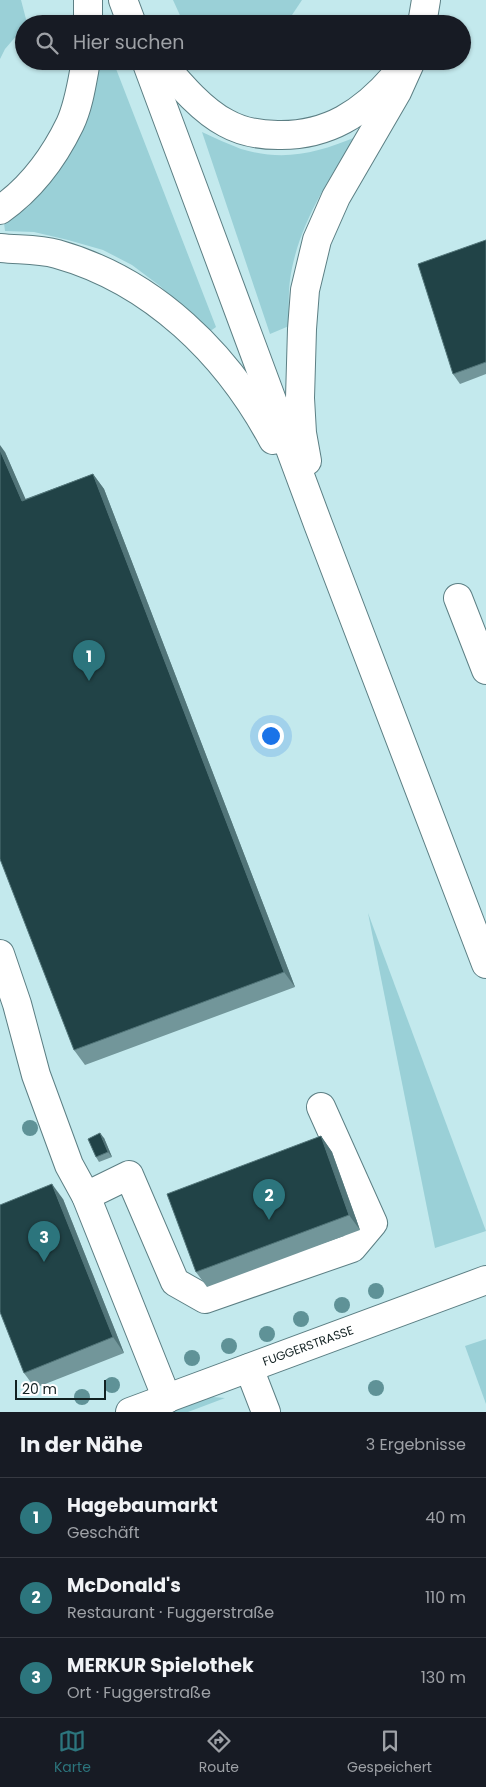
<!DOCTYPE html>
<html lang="de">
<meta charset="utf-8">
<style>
:root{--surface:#171b24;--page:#20242c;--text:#f1f3f6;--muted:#9ea1a6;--line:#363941;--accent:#2c757d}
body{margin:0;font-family:Poppins,sans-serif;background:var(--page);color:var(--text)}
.scale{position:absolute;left:15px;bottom:12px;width:91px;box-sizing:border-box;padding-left:5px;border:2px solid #122122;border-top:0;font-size:14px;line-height:18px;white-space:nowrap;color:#122122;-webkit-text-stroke:4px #fff;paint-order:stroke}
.you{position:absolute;left:270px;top:735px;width:18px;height:18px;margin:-12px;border:4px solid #fff;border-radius:50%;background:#1a73e8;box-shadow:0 0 0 8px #1a73e833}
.badge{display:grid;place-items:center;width:32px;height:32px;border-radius:50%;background:var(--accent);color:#fff;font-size:16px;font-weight:700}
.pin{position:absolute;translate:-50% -41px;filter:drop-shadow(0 1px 2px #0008)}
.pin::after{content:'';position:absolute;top:26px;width:18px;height:15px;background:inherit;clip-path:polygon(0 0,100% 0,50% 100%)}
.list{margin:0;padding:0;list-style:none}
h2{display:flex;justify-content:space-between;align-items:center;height:65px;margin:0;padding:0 20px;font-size:21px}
h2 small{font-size:16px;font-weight:400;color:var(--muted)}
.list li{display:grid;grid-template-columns:32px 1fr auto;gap:15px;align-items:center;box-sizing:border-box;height:80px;padding:0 20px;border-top:1px solid var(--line)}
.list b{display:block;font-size:19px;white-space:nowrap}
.list p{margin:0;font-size:16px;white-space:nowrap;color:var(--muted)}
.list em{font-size:16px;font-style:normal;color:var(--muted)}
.icon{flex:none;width:28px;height:28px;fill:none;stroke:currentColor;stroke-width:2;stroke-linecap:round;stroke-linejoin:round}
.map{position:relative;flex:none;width:486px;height:1412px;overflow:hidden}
.search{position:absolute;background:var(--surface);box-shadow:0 1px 4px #0004;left:15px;right:15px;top:15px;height:55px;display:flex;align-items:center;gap:12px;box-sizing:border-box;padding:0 18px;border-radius:28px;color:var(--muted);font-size:19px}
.sheet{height:305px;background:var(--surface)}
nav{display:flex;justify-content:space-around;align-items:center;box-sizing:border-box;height:70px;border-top:1px solid var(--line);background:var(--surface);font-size:14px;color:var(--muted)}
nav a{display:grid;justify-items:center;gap:2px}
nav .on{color:var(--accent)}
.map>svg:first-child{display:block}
.green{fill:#9ad0d7}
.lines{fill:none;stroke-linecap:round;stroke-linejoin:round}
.minor-casing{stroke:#5c7f84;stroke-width:30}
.highway-casing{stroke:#5c7f84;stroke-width:30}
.minor{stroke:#fff;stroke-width:28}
.highway{stroke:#fff;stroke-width:28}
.tree{fill:#5f9297}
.wall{fill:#72969a}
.shaded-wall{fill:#527579}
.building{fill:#214347;stroke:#527579}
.labels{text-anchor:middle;stroke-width:5;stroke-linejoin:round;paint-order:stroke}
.street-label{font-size:12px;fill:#122122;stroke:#fff}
</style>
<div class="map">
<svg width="486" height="1412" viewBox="0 0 486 1412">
<rect width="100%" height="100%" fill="#c3e9ed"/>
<g class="green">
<polygon points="0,0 21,0 27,23 24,24 24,27 5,49 0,59"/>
<polygon points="173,0 302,0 286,24 184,24"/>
<polygon points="94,61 113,61 216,327 209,332 160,286 132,265 103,250 68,240 34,232 5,231 4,223 28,207 57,173 72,148"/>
<path d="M202 132C215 138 228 144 241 149 284 162 317 153 356 137 328 179 297 228 290 280 288 295 289 311 289 326L270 334Z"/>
<polygon points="368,913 486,1231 435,1248"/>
<polygon points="486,1339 486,1404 465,1346"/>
<polygon points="212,1397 225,1398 188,1412 169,1412"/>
</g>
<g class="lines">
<g class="minor-casing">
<g id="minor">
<polyline points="458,598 486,670"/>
<polyline points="0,954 17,1004 36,1075 69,1165 86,1196 167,1399"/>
<polyline points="86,1196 129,1175 175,1282 205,1299 352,1248 373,1223 321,1107"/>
<polyline points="249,1368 266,1412"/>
<polyline points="130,1412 486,1280"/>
</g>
</g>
<g class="highway-casing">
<g id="highway">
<polyline points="88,0 88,24"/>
<polyline points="123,0 132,24"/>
<polyline points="422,24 426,0"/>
<polyline points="146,61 318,524 486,964"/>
<path d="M160 61C178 82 201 110 226 123 242 132 260 135 278 135 328 136 363 113 395 76"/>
<path d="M0 210C30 189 54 157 70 124 79 105 82 82 86 61"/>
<path d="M0 248C18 250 39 249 57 254 153 281 227 354 273 440"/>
<polyline points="307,461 302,433 300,398 302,329 305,290 317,240 336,197 397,92 411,61"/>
</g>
</g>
<use href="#minor" class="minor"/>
<use href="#highway" class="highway"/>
</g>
<g class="tree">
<circle cx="30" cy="1128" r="8"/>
<circle cx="376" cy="1291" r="8"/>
<circle cx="342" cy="1305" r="8"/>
<circle cx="301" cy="1319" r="8"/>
<circle cx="267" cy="1334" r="8"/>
<circle cx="229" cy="1346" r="8"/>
<circle cx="192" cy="1358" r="8"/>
<circle cx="112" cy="1385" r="8"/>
<circle cx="376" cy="1388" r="8"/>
<circle cx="82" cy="1397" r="8"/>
</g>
<g class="wall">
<polygon points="486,240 486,374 460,384 453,374"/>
<polygon points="5,452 25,499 93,474 104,489 295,987 85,1065 74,1050"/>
<polygon points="321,1136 332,1152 360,1230 207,1287 196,1272"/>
<polygon points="104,1138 112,1157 99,1162 96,1157"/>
<polygon points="63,1199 124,1353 35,1388 24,1373"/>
</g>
<g class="shaded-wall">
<polygon points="0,445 5,452 33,516 22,501 0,450"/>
<polygon points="93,474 104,489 295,987 284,972"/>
<polygon points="100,1133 104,1138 112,1157 108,1152"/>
<polygon points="321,1136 332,1152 360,1230 349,1215"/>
<polygon points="52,1184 63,1199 124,1353 113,1337"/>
</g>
<g class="building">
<polygon points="486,240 486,362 453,374 418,264"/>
<polygon points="0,450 22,501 93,474 284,972 74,1050 0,859"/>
<polygon points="100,1133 108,1152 96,1157 88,1139"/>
<polygon points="321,1136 349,1215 196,1272 167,1194"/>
<polygon points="52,1184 113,1337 24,1373 0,1312 0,1205"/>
</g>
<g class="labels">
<g class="street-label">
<text transform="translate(308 1346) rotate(-20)" y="4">FUGGERSTRASSE</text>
</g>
</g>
</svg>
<div class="scale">20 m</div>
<div class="you"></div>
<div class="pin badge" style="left:89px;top:681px">1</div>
<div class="pin badge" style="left:269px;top:1220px">2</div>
<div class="pin badge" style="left:44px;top:1262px">3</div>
<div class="search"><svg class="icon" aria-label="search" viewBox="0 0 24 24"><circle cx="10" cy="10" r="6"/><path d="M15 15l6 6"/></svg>Hier suchen</div>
</div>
<section class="sheet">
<h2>In der Nähe<small>3 Ergebnisse</small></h2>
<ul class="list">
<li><span class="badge">1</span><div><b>Hagebaumarkt</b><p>Geschäft</p></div><em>40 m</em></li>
<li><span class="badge">2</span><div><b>McDonald's</b><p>Restaurant · Fuggerstraße</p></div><em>110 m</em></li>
<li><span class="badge">3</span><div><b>MERKUR Spielothek</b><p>Ort · Fuggerstraße</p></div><em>130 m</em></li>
</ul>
</section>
<nav>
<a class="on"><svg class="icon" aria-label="map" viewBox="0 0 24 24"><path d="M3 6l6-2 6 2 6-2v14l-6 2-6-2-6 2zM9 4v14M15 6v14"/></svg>Karte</a>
<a><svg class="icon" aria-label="directions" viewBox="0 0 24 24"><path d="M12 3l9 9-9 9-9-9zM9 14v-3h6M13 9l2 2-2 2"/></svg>Route</a>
<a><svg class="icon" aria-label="saved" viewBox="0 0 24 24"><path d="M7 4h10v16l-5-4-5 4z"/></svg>Gespeichert</a>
</nav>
